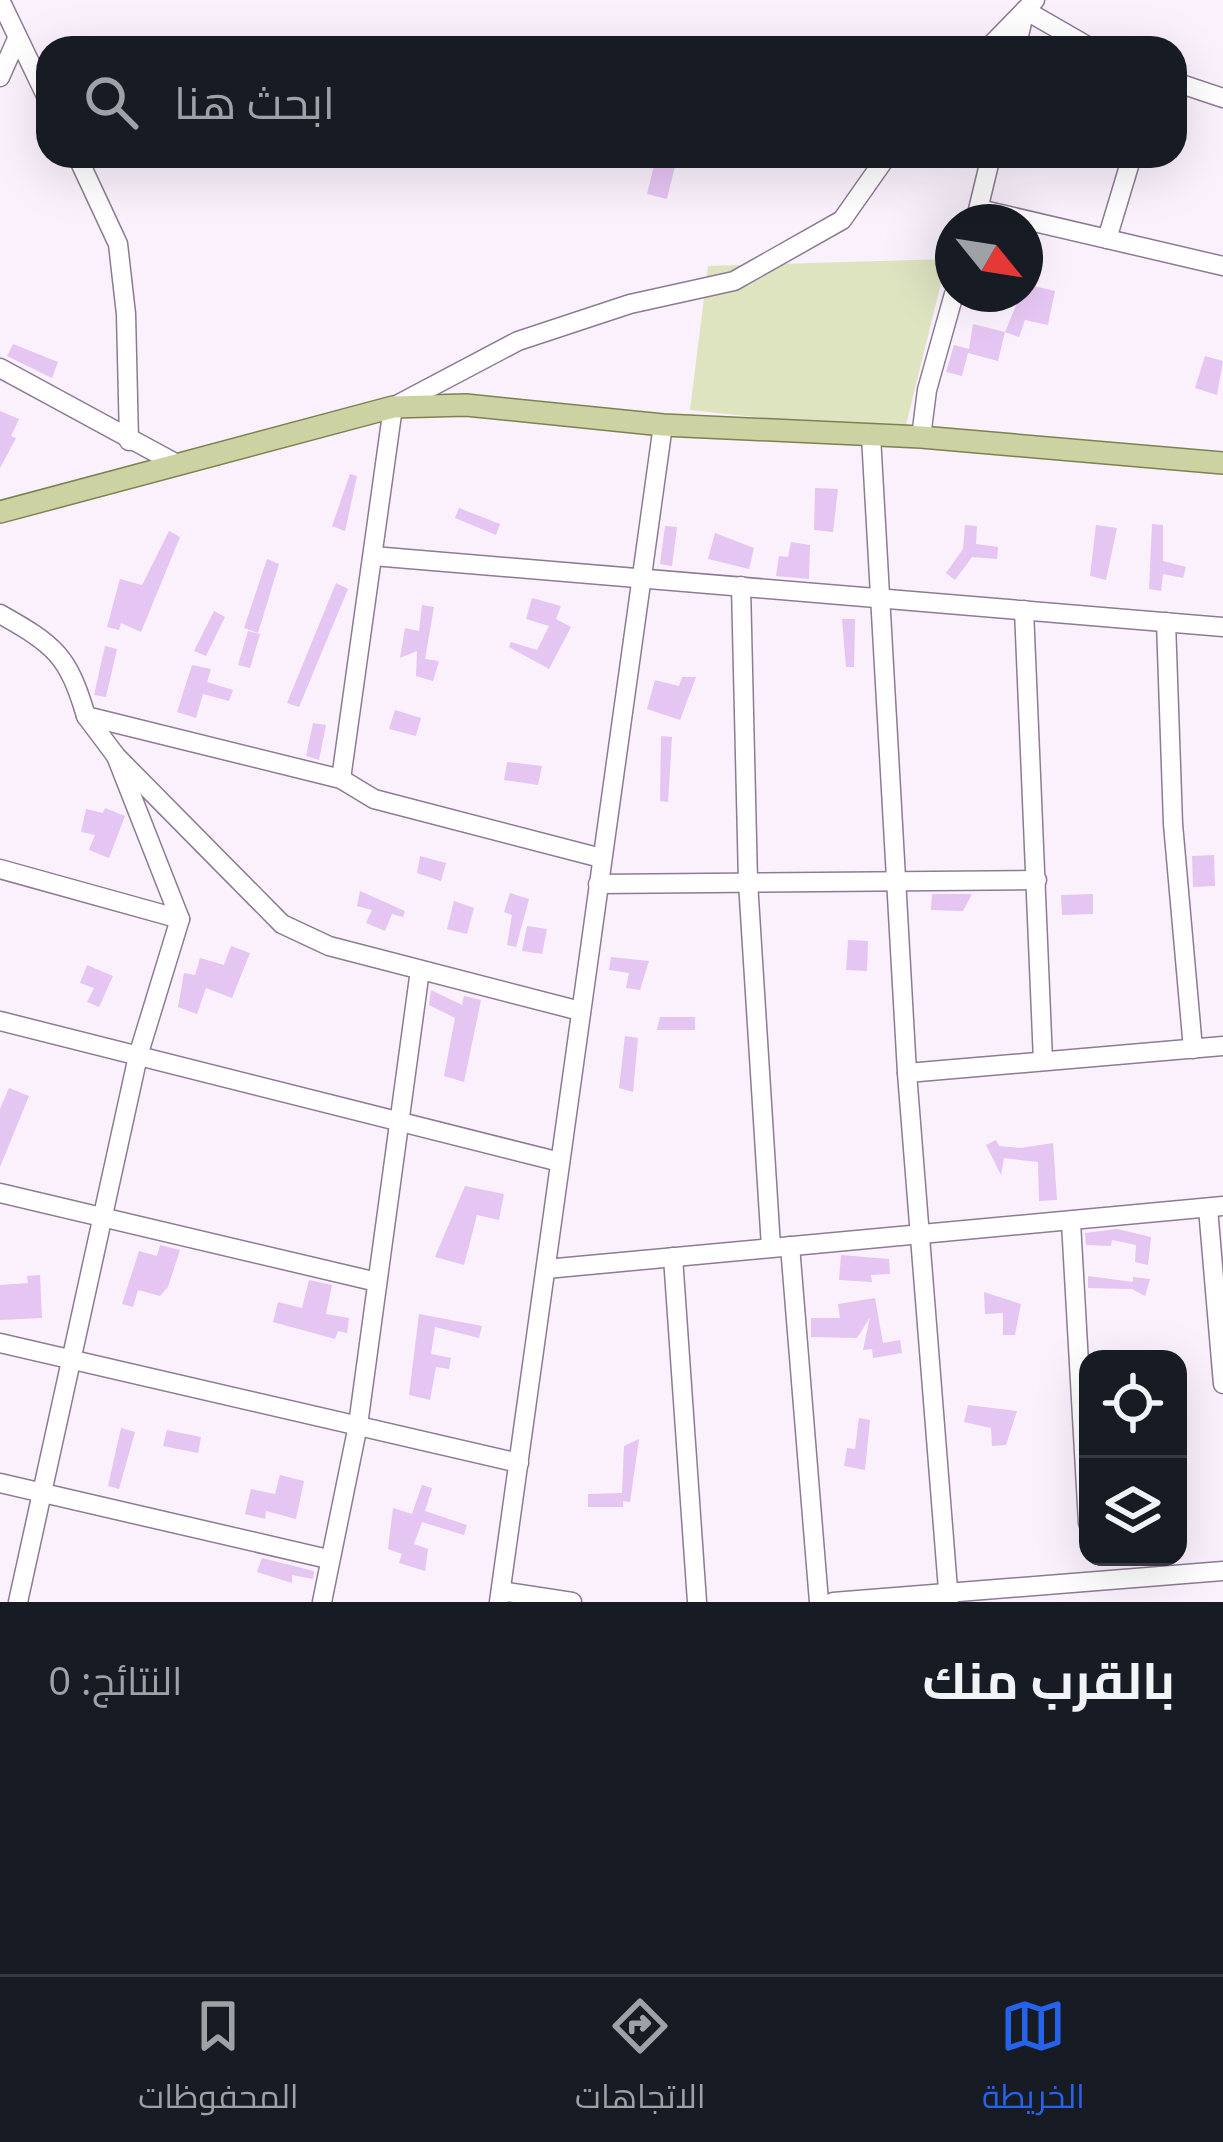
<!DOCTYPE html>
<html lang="ar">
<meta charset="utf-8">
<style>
:root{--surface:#171b24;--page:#20242c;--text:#f1f3f6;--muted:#9ea1a6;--line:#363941;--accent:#2563eb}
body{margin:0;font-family:"IBM Plex Sans",Cairo,sans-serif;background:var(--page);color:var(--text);direction:rtl}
.controls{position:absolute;right:36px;bottom:36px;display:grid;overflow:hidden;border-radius:24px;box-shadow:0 12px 48px #0002}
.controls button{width:108px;height:108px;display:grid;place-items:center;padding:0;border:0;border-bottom:3px solid var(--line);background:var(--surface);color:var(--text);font:60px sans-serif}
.compass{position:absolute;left:935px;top:204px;width:108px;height:108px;border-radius:50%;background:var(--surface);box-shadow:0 12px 48px #0002;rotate:120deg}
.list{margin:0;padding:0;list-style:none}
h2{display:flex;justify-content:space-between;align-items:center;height:156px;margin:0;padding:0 48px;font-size:51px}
h2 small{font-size:39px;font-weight:400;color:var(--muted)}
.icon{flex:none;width:66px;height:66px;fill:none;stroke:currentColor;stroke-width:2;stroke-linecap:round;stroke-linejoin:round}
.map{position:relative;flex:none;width:1223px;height:1602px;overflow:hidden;direction:ltr}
.search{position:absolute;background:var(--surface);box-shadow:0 12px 48px #0002;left:36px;right:36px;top:36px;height:132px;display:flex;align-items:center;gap:30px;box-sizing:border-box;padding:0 42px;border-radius:36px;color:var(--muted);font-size:45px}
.sheet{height:372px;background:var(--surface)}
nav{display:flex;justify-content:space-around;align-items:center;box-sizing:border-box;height:168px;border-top:3px solid var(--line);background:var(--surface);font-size:33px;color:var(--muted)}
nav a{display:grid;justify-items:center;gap:6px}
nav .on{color:var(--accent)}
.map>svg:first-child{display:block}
.green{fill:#dee4c0}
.building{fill:#e5c5f2}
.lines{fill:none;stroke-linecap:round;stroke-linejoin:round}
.minor-casing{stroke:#8e7a96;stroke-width:21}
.major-casing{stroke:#7d8150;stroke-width:24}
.minor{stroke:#fff;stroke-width:18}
.major{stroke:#ccd2a2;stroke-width:21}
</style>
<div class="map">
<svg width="1223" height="1602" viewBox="0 0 1223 1602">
<rect width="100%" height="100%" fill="#faf1fd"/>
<polygon class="green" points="947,259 904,433 690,410 708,266"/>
<g class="building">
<polygon points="656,157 676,162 667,199 647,194"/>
<polygon points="1025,284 1055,291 1048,325 1025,320 1019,337 1005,332 998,361 968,353 962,376 946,372 954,345 969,349 973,324 1005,332"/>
<polygon points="13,344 58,362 52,378 7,356"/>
<polygon points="1205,356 1223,361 1217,395 1195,388"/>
<polygon points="0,411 19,419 11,436 16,438 0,468"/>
<polygon points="350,474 357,476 345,531 332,526"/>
<polygon points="815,488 838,489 833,532 814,530"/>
<polygon points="459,508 500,524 496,535 455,518"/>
<polygon points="1152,524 1163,525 1163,561 1186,567 1183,578 1163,574 1161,591 1149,589"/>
<polygon points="965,525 977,526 976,544 998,547 997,559 972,557 955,580 946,573 963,549"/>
<polygon points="1096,525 1117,528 1106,580 1090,576"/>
<polygon points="665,526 677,527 672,566 660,564"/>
<polygon points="169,531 180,537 141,632 121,623 119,630 107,627 120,579 142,585"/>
<polygon points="715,533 754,548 749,569 708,559"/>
<polygon points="791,542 810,545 809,579 776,576 779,556 788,557"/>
<polygon points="267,559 279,564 258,633 244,628"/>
<polygon points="336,583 348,589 299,707 287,703"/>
<polygon points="532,598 561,606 556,619 571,627 549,669 509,647 511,642 537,650 549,626 526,619"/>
<polygon points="422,605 434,607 425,659 439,661 433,681 416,676 417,651 400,658 405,628 419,631"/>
<polygon points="214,611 225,617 206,656 194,651"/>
<polygon points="842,619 855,619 854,667 846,667"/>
<polygon points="248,631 260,634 250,668 238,665"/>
<polygon points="105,646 117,649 106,697 94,695"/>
<polygon points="192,665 211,669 207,682 233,690 229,701 203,694 196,718 177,712"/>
<polygon points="682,677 696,677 680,720 647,709 655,680 679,686"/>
<polygon points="395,710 421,718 416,736 389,729"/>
<polygon points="313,723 326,725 319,760 306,756"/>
<polygon points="661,736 672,737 668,802 660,801"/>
<polygon points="507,762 542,766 538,785 504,780"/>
<polygon points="105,808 125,816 109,858 89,850 95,835 81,832 86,809 103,813"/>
<polygon points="1214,855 1215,886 1193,887 1192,856"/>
<polygon points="420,856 446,863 441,881 417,873"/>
<polygon points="360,891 405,911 403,917 392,914 385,931 366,923 372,910 357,906"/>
<polygon points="510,893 529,899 516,947 507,945 512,915 504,912"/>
<polygon points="932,894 972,894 963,911 931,910"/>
<polygon points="1093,894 1093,914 1062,915 1061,895"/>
<polygon points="454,901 474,908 467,934 447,929"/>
<polygon points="527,926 547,929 542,954 522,951"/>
<polygon points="848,940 868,941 867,971 846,970"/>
<polygon points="231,946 250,953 232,998 206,988 197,1014 178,1007 184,973 195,975 200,958 224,965"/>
<polygon points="611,957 649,961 640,990 626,988 629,973 609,970"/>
<polygon points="87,965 113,976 99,1007 87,1002 94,988 80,983"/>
<polygon points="431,990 462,1005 464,996 481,1000 464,1082 444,1076 455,1018 429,1005"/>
<polygon points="660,1017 695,1017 695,1030 657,1030"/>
<polygon points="625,1036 638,1038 633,1092 619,1088"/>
<polygon points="9,1088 29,1096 0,1167 0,1109"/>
<polygon points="996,1140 999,1146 1021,1148 1053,1143 1057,1200 1039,1201 1038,1162 1004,1158 1001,1175 986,1145"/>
<polygon points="465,1186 504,1194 499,1220 477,1215 464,1265 435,1257"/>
<polygon points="1117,1229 1151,1237 1148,1265 1135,1262 1136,1245 1112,1240 1111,1246 1086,1245 1085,1233"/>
<polygon points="160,1245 180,1250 168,1287 160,1296 138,1290 133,1307 122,1304 139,1251 157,1256"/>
<polygon points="841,1255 889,1259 890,1274 871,1275 872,1282 839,1280"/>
<polygon points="40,1275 42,1318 0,1320 0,1285 28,1283 27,1276"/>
<polygon points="1088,1276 1133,1282 1133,1277 1150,1279 1145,1296 1132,1289 1088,1288"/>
<polygon points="309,1280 332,1285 326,1314 349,1318 347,1333 338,1331 335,1339 273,1322 278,1302 302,1308"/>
<polygon points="984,1292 1021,1304 1015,1335 1003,1335 1003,1313 985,1314"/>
<polygon points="875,1298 883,1343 900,1340 902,1353 873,1358 872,1349 863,1350 870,1317 857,1338 811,1337 811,1318 840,1318 838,1304"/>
<polygon points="419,1314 482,1326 479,1338 435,1327 431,1354 451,1358 449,1369 436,1367 430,1400 409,1395"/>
<polygon points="968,1405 1017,1411 1006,1445 992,1446 991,1428 964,1422"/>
<polygon points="859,1418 870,1420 865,1470 844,1466 847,1448 855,1449"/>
<polygon points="121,1428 135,1432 119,1489 108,1486"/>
<polygon points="167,1430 201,1437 198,1453 163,1446"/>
<polygon points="639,1439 630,1502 623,1501 623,1507 588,1507 588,1494 622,1493 624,1446"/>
<polygon points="280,1475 304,1481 296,1519 266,1511 265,1519 245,1514 251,1489 275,1494"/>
<polygon points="422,1485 432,1488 425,1511 467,1525 464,1535 422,1522 414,1544 428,1549 425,1571 399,1563 402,1554 388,1549 393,1508 412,1514"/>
<polygon points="262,1558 314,1571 313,1579 292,1575 292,1583 257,1572"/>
</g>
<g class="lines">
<g class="minor-casing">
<g id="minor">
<polyline points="0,0 48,100"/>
<polyline points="988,48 1035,0"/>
<polyline points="1016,48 1025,10 1091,48"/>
<polyline points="0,77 16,41"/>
<polyline points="1175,82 1223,98"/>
<polyline points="77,156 118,244 126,314 129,441"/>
<polyline points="979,209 1223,266"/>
<polyline points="975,222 991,156"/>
<polyline points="1107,239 1132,156"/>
<polyline points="0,368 175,463"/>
<polyline points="871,436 907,1073 949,1602"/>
<polyline points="921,437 927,390 954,294"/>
<polyline points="373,556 1223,627"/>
<polyline points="741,586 748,882 771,1247"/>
<polyline points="1024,610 1043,1061"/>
<path d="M0 614C55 645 68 655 86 716L341 779 374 799 601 858"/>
<polyline points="1166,622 1173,824 1193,1049"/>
<polyline points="86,716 116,756 282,924 329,946 580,1011"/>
<polyline points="341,779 393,407 518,341 630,304 734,281 842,220 887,156"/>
<polyline points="0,869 180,919"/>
<polyline points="598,884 1037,880"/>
<polyline points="0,1021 560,1162"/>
<polyline points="907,1073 1223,1046"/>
<polyline points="0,1193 377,1282"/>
<polyline points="1208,1208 1223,1384"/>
<polyline points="1071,1222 1088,1523"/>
<polyline points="790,1246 819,1602"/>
<polyline points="673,1257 697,1602"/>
<polyline points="546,1269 1223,1206"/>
<polyline points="0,1343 519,1463"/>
<polyline points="0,1483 328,1559"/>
<polyline points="501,1591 572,1602"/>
<polyline points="18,1602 138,1056 180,919 116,756"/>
<polyline points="322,1602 358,1425 420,970"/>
<polyline points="499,1602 663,425"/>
<polyline points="833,1602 1223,1571"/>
</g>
</g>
<g class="major-casing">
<polyline id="major" points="0,512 393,407 466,405 663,425 921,437 1223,463"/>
</g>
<use href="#minor" class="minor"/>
<use href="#major" class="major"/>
</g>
</svg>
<div class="controls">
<button><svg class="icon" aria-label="locate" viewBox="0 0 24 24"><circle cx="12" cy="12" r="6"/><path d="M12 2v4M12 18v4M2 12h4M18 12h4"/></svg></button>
<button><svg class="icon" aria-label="layers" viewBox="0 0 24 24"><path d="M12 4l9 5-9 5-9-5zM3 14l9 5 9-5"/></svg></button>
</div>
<svg class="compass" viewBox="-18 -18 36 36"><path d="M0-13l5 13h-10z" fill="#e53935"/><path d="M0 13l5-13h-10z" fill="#9ea1a6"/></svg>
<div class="search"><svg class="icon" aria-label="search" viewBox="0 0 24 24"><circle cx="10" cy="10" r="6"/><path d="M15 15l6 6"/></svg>ابحث هنا</div>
</div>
<section class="sheet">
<h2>بالقرب منك<small>النتائج: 0</small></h2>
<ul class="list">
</ul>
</section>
<nav>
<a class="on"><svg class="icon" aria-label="map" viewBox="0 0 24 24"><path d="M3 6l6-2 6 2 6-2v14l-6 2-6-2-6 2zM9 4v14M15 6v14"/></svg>الخريطة</a>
<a><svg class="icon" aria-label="directions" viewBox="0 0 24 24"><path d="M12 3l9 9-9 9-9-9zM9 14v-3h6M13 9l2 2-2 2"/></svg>الاتجاهات</a>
<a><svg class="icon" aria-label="saved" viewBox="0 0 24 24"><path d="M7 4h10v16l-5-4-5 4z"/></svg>المحفوظات</a>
</nav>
